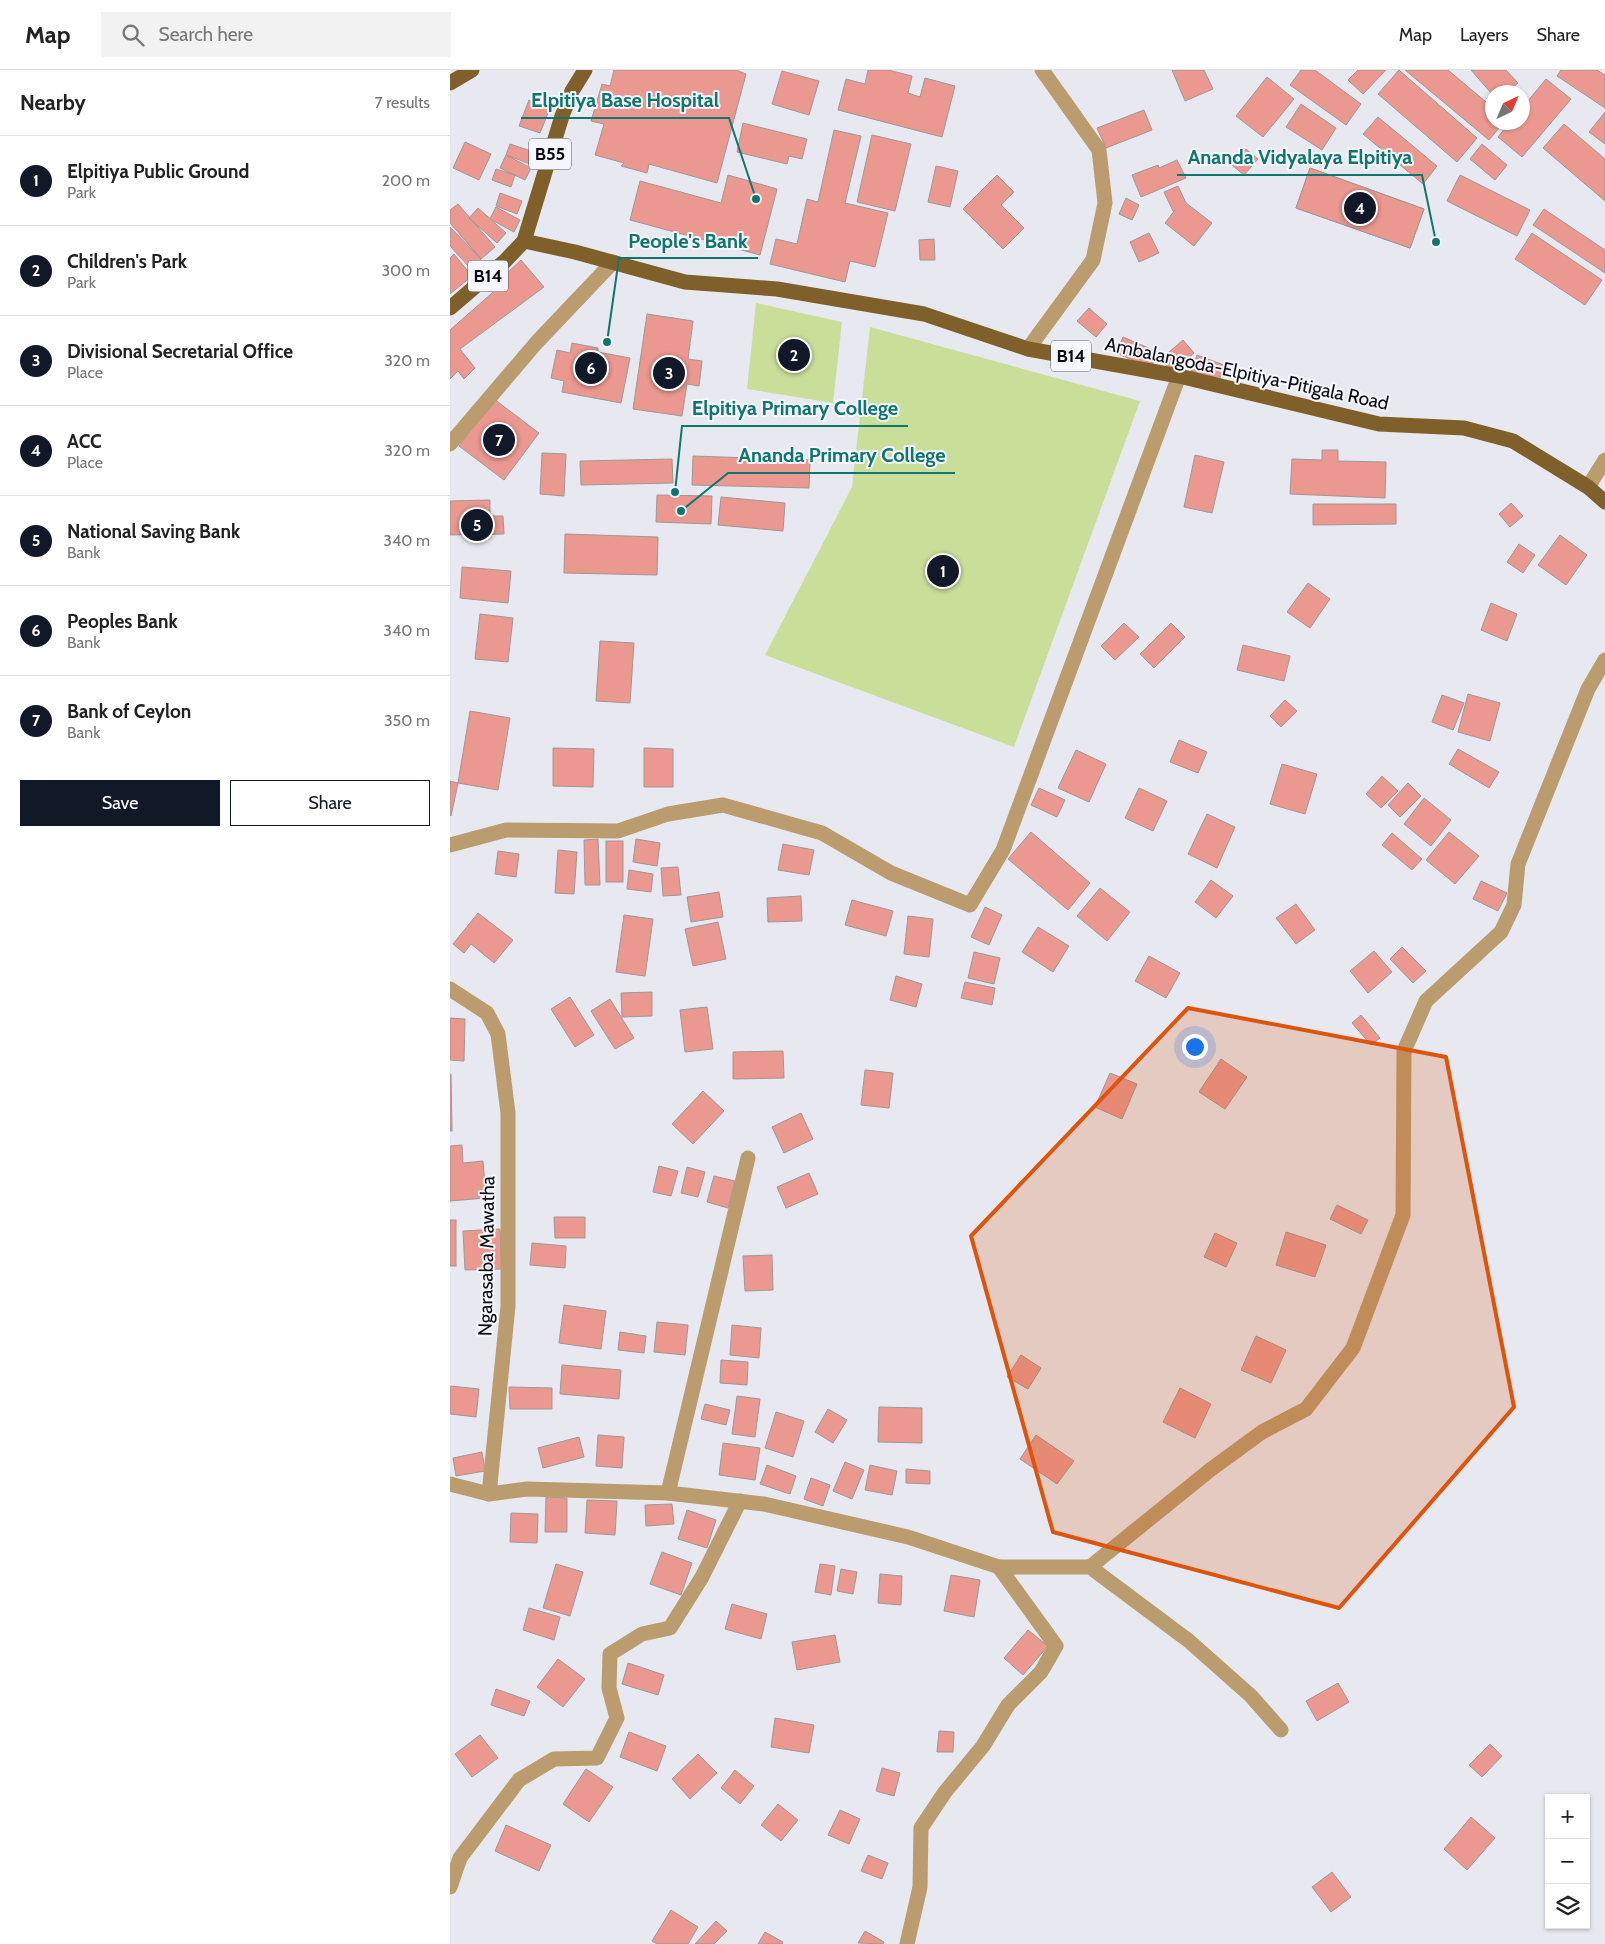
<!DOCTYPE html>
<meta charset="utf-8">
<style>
:root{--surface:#fff;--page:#f2f2f2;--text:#222;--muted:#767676;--line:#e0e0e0;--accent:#111827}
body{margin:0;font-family:Cabin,sans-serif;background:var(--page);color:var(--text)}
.controls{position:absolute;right:15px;bottom:15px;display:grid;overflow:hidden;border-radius:0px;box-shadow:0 1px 4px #0004}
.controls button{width:45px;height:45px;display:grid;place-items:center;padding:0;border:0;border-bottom:1px solid var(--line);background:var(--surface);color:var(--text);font:25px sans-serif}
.compass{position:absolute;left:1035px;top:15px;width:45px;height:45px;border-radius:50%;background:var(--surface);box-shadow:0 1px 4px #0004;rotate:44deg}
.you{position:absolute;left:744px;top:976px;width:18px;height:18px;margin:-12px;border:4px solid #fff;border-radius:50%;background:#1a73e8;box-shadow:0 0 0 8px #1a73e833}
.badge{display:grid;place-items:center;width:32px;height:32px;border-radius:50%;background:var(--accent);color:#fff;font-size:16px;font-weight:700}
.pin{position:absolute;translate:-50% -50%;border:2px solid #fff;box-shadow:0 1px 5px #0006}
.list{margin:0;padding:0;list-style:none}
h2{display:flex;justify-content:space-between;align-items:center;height:65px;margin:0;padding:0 20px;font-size:21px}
h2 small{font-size:16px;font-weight:400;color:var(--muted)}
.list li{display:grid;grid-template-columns:32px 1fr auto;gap:15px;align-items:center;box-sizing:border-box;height:90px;padding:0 20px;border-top:1px solid var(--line)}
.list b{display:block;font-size:19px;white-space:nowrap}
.list p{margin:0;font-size:16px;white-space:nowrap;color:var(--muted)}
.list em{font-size:16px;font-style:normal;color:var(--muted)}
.actions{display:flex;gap:10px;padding:15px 20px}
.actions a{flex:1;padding:11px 0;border:1px solid var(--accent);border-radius:0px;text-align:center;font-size:18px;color:var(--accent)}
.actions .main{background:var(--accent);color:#fff}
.icon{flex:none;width:28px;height:28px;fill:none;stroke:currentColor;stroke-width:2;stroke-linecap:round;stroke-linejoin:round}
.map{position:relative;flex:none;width:1155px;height:1874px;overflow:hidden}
header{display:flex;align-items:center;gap:30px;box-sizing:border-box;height:70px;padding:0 25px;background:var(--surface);border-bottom:1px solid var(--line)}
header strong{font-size:24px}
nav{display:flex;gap:28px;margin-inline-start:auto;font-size:18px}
.search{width:350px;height:45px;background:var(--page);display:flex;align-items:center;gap:12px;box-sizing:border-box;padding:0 18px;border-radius:0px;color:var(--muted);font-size:19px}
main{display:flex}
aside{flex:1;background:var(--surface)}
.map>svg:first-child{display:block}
.green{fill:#c9df99}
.building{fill:#ea9890;stroke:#a09796}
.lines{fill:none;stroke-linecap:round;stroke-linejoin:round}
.minor{stroke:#ba9c6e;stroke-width:15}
.primary{stroke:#7f602a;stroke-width:15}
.marked{fill:#dd550c;fill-opacity:0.2;stroke:#dd550c;stroke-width:4;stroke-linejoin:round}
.labels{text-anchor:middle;stroke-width:4;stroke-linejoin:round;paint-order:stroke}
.shield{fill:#f5f5fd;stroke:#525156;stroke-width:1}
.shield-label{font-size:18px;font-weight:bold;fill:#0c0b0e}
.street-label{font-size:19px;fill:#0c0b0e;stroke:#f5f5fd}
.leader{fill:none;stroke:#0f766e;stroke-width:2}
.callout-dot{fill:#0f766e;stroke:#f5f5fd;stroke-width:2}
.callout-label{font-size:20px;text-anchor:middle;font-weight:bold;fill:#0f766e;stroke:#f5f5fd;stroke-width:4;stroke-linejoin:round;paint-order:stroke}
</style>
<header>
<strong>Map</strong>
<div class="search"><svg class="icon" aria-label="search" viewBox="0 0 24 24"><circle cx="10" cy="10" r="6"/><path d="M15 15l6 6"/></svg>Search here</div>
<nav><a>Map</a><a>Layers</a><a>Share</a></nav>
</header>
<main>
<aside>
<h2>Nearby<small>7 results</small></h2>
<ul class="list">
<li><span class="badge">1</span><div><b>Elpitiya Public Ground</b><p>Park</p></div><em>200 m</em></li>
<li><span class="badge">2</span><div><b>Children's Park</b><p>Park</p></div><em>300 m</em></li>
<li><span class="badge">3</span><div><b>Divisional Secretarial Office</b><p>Place</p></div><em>320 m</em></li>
<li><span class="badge">4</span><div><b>ACC</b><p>Place</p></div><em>320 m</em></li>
<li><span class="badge">5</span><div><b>National Saving Bank</b><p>Bank</p></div><em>340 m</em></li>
<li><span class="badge">6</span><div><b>Peoples Bank</b><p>Bank</p></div><em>340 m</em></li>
<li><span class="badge">7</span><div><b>Bank of Ceylon</b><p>Bank</p></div><em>350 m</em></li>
</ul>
<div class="actions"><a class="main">Save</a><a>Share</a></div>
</aside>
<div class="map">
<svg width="1155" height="1874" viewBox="0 0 1155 1874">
<rect width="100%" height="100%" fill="#e8e8f0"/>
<g class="green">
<polygon points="306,233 392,252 383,333 297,319"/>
<polygon points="420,257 690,331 564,677 315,585 402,417"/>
</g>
<g class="building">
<polygon points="164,0 286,0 296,4 267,113 199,94 197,103 171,96 174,93 145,85 154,54 141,51 152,14 160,16"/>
<polygon points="418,0 438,0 462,6 458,23 470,27 475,8 505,16 492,67 388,40 396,9 415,14"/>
<polygon points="722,0 754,0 763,19 735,31"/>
<polygon points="851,0 865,0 911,34 896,55 840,15"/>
<polygon points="908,0 936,0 913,24 898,10"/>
<polygon points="949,0 1027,68 1007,92 928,24"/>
<polygon points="955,0 998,0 1042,37 1042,52 1054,52 1039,70"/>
<polygon points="1021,0 1056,0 1068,13 1057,22 1042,22 1042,24"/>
<polygon points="1111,0 1147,0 1155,5 1155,38 1107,6"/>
<polygon points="332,1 369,11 359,45 322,34"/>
<polygon points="817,7 844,29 813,67 786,46"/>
<polygon points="1096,9 1121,29 1072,87 1048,67 1060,52 1072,52 1072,38"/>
<polygon points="79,30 100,38 90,63 69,56"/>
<polygon points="851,34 886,58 872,80 836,57"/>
<polygon points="694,40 702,60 656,78 647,58"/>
<polygon points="1155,42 1155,74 1139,62"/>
<polygon points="928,47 987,96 973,114 913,64"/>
<polygon points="293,53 357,69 352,89 339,86 337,94 287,82"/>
<polygon points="1114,54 1155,89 1155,131 1093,78"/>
<polygon points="384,60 411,66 395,133 438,143 425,197 400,191 395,212 320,194 326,169 347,174 357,129 368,132"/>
<polygon points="422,65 461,74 445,141 407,132"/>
<polygon points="15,72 41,84 29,110 3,98"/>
<polygon points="60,74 84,82 80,94 56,85"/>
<polygon points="1032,74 1057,95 1045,110 1020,89"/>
<polygon points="796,79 808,89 794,105 782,95"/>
<polygon points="56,85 81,98 75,110 50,98"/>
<polygon points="727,90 736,108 691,127 682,105 708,95 709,98"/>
<polygon points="486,96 508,101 500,137 478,132"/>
<polygon points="860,98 974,139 960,178 846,138"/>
<polygon points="860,98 974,139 960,178 846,138"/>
<polygon points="46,99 65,105 61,117 42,110"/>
<polygon points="278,105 327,119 310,185 180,150 190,111 271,133"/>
<polygon points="547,105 564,122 551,135 574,158 553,179 513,139"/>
<polygon points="1010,105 1080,140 1067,166 997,131"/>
<polygon points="728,116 736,133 762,153 744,176 715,153 725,140 723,141 714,122"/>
<polygon points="50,123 72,131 67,144 46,136"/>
<polygon points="676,128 689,135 682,150 669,144"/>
<polygon points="8,134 45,177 31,189 0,153 0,140"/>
<polygon points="46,137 70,150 64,162 40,149"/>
<polygon points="28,138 56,163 47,173 19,148"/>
<polygon points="1094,139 1155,180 1155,203 1083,155"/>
<polygon points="0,157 31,189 21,199 0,176"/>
<polygon points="699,163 709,183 689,192 680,172"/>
<polygon points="1082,163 1152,210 1135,235 1065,189"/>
<polygon points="484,169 485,190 470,190 469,170"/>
<polygon points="4,184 22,206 0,224 0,188"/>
<polygon points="71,190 94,217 10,279 25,298 14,309 8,301 0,309 0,260 58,209 56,204"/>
<polygon points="639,238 657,254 646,267 627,251"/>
<polygon points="197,244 243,251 238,289 252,291 249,316 237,314 232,346 183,339"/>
<polygon points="673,267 708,282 701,298 666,283"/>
<polygon points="733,270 744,283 722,302 711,289"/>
<polygon points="122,273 148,278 148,282 180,288 171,333 112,322 114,311 101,308 107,280 120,283"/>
<polygon points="747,285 774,295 769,311 741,301"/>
<polygon points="44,329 89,363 54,410 9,376"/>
<polygon points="872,380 888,380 888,391 936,392 935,428 840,424 842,389 872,390"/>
<polygon points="92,383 116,384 114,426 90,424"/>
<polygon points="745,385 774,392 762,443 734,437"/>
<polygon points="243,386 360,390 359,418 242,415"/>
<polygon points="222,389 223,413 131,415 130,391"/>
<polygon points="207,425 262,426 261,454 206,452"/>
<polygon points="271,427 335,433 333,461 268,455"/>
<polygon points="40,430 40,446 53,446 54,464 0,465 0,431"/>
<polygon points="1061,433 1073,446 1060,457 1049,444"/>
<polygon points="863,434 946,434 946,454 863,455"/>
<polygon points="115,464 208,467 207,505 114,503"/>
<polygon points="1110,465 1137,485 1116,515 1088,495"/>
<polygon points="1069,474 1085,485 1073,503 1057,492"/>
<polygon points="12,497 61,501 58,533 10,528"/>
<polygon points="858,513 880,529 860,558 837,542"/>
<polygon points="1041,533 1067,544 1057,571 1031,560"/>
<polygon points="30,544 63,548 58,592 25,589"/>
<polygon points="674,553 689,567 665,590 651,576"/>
<polygon points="721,553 735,567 704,598 690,584"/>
<polygon points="150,571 184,573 180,633 146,631"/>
<polygon points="793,575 840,586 834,611 787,600"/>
<polygon points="1018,624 1050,633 1040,671 1008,662"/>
<polygon points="992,625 1014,633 1003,660 982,652"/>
<polygon points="835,630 847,641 831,657 820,646"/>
<polygon points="20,641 60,648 48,720 8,713"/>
<polygon points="729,670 757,682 748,703 720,692"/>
<polygon points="103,678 144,679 143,717 103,716"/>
<polygon points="194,678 223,679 223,717 194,717"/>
<polygon points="1008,679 1049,702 1039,718 999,694"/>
<polygon points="626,680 656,694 639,732 608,718"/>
<polygon points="832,694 867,704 855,744 820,734"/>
<polygon points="932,706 948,721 931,738 916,724"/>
<polygon points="0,711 8,713 1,746 0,745"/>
<polygon points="958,713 971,726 950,747 938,735"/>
<polygon points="589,718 615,730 607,747 581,735"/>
<polygon points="689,718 717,731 703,761 675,748"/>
<polygon points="974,728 1001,750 981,776 954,754"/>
<polygon points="757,744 785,757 767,798 738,784"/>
<polygon points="581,762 640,813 618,840 558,789"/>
<polygon points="999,762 1029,786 1005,814 976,790"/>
<polygon points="942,763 972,789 962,800 932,775"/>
<polygon points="148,769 150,815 135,815 134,770"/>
<polygon points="186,769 210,773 207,796 183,792"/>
<rect x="156" y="771" width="17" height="41"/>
<polygon points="333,774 364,780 359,805 328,800"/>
<polygon points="108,780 127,782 124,824 105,823"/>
<polygon points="48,781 69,784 66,807 45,804"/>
<polygon points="228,797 231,825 213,826 211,798"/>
<polygon points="179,800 203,804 201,822 177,819"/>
<polygon points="761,810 783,826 766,848 745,832"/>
<polygon points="1031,811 1057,823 1048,841 1023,829"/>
<polygon points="650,818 680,842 657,871 627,846"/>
<polygon points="269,822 273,847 241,852 237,827"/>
<polygon points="351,826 352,851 318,852 317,828"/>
<polygon points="402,830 443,841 436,866 395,855"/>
<polygon points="846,834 865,860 846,874 826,848"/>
<polygon points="535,837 552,845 539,875 521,867"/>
<polygon points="28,843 63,870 44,893 21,874 14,883 3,874"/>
<polygon points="174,845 203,849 195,906 166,902"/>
<polygon points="458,846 483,849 479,887 454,884"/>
<polygon points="268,852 276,889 243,896 235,859"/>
<polygon points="588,857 619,876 603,902 572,882"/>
<polygon points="952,877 976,901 963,913 940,889"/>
<polygon points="924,881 942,902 918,923 900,901"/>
<polygon points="524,882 550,888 544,914 518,908"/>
<polygon points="699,886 730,903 716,928 685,911"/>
<polygon points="446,906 472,914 466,937 440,930"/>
<polygon points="515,912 545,918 542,935 511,928"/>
<polygon points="202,922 202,946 172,947 171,923"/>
<polygon points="120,927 144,965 125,977 101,939"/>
<polygon points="160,929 184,968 165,979 141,941"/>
<polygon points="257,937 263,979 235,982 230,940"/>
<polygon points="911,945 930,968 921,975 902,953"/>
<polygon points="0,948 15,949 14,991 0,990"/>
<polygon points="333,981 334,1008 283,1009 283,982"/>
<polygon points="771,989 797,1007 775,1039 749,1022"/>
<polygon points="415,1000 443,1003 439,1038 411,1035"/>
<polygon points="660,1003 687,1014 672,1049 645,1037"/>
<polygon points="0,1004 1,1004 2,1061 0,1061"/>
<polygon points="253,1021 274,1041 243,1074 222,1054"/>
<polygon points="351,1043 363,1069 334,1083 322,1057"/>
<polygon points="12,1075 13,1093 33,1091 36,1128 0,1131 0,1076"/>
<polygon points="209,1096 228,1101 221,1126 203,1122"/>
<polygon points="237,1097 255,1102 248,1127 231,1123"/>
<polygon points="359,1103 368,1124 336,1138 327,1117"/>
<polygon points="264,1106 285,1111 278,1138 257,1132"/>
<polygon points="887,1135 918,1150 911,1164 880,1149"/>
<polygon points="104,1147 135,1147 135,1168 105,1168"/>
<rect x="0" y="1150" width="6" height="46"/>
<polygon points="50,1159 52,1199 15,1200 13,1161"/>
<polygon points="836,1162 876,1175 865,1207 826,1195"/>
<polygon points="765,1163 787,1173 776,1197 754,1187"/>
<polygon points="82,1173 116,1176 115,1198 80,1195"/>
<polygon points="322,1185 323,1220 295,1221 293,1186"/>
<polygon points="114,1235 156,1241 151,1279 109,1273"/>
<polygon points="207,1252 238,1255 235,1285 204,1282"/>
<polygon points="282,1255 311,1258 309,1288 280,1285"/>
<polygon points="170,1262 196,1266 194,1283 168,1280"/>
<polygon points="806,1266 836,1280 821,1313 791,1300"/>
<polygon points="571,1285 591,1298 578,1319 557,1307"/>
<polygon points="271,1290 298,1292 297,1315 270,1313"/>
<polygon points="112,1295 171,1300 169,1329 110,1324"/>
<polygon points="0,1316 29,1319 26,1347 0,1344"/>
<polygon points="59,1317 102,1318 102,1339 60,1339"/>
<polygon points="730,1318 761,1334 745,1368 713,1352"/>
<polygon points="287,1326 310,1329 305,1367 282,1364"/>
<polygon points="255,1334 280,1340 276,1355 251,1349"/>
<polygon points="429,1337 472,1338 472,1373 428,1372"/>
<polygon points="378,1339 397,1350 383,1373 365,1362"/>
<polygon points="326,1342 354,1351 343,1387 315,1378"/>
<polygon points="148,1365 174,1367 172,1398 146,1396"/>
<polygon points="586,1365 624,1391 607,1414 570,1389"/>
<polygon points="129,1367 134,1387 93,1398 88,1378"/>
<polygon points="273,1373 310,1378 305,1410 269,1405"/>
<polygon points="32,1382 35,1401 6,1406 3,1388"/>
<polygon points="395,1392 414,1400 402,1429 383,1421"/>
<polygon points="317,1395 346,1406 340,1424 310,1414"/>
<polygon points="420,1395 447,1401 442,1425 415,1420"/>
<polygon points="456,1399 480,1401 480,1414 456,1413"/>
<polygon points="361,1408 380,1415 373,1436 354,1429"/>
<polygon points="96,1427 117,1428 117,1462 95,1462"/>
<polygon points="137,1430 167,1431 165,1465 135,1463"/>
<polygon points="222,1434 224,1454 196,1456 195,1435"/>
<polygon points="237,1440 266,1450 257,1478 228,1469"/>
<polygon points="61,1443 88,1444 87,1473 60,1472"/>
<polygon points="212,1482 242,1493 231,1525 200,1514"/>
<polygon points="106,1494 133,1502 120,1546 93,1538"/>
<polygon points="370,1494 385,1496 381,1525 365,1522"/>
<polygon points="391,1499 407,1502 403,1524 387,1521"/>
<polygon points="430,1504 452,1506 451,1535 428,1533"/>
<polygon points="501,1505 530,1510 524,1547 494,1541"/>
<polygon points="282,1534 317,1544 311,1569 275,1559"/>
<polygon points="79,1538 110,1547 104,1570 73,1560"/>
<polygon points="578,1560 598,1576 573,1605 554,1588"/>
<polygon points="385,1565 390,1592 347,1600 342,1572"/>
<polygon points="108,1589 135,1609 113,1637 87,1617"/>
<polygon points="178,1593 214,1605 208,1625 172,1614"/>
<polygon points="888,1613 899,1632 867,1651 856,1631"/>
<polygon points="46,1619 80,1631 74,1646 41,1635"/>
<polygon points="325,1648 364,1655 359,1683 321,1677"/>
<polygon points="489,1661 504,1662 503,1682 487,1682"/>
<polygon points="179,1662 216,1676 207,1701 170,1687"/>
<polygon points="30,1665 48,1688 22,1707 5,1684"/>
<polygon points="1040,1674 1052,1686 1032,1707 1019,1695"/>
<polygon points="248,1684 267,1703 240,1729 222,1709"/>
<polygon points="432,1698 450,1703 444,1726 426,1721"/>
<polygon points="136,1699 163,1717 139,1752 113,1734"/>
<polygon points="285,1700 304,1716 290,1734 271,1718"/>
<polygon points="328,1734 348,1750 331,1771 311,1755"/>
<polygon points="390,1740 410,1749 399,1774 378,1765"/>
<polygon points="1021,1747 1045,1768 1017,1800 994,1779"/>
<polygon points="56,1755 101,1775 89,1801 45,1781"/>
<polygon points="418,1785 438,1793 432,1809 411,1801"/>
<polygon points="882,1802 901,1827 881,1842 862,1817"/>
<polygon points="221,1840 248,1857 238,1874 207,1874 202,1871"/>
<polygon points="266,1851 277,1861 264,1874 245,1874"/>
<polygon points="415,1861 434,1872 433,1874 408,1873"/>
<polygon points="315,1862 333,1872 332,1874 308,1874"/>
</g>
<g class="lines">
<g class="minor">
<polyline points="578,279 643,190 655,133 649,80 592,0"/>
<polyline points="0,374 87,272 163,192"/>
<polyline points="1138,417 1155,390"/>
<polyline points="0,775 56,760 168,761 218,744 273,735 372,763 441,803 520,835 553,780 729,306"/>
<polyline points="0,919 37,943 48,964 58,1043 58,1236 39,1424 0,1414"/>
<polyline points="218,1423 298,1088"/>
<polyline points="39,1424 77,1419 218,1423 314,1434 458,1467 549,1497 640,1497 739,1571 801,1626 831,1660"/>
<polyline points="640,1497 760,1400 812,1362 856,1339 903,1278 953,1145 954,981 976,931 1051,862 1064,835 1068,794 1138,619 1155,590"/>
<polyline points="0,1817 10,1788 69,1710 104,1689 147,1688 167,1648 159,1618 160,1584 192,1564 220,1558 252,1507 290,1431"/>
<polyline points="457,1874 470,1817 471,1758 495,1722 533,1676 558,1635 591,1602 606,1576 549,1497"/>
</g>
<g class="primary">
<polyline points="0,13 22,0"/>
<polyline points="74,171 125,182 235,212 327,219 474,244 578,279 729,306 929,354 1014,358 1063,371 1138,417 1155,432"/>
<polyline points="0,238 55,191 74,171 112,46 122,21 135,0"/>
</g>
</g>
<path class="marked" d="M738 938 996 987 1064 1337 889 1538 603 1462 521 1166Z"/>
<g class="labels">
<g class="shield">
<rect x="79" y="68.5" width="42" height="31" rx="4"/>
<rect x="18" y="190.5" width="40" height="31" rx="4"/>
<rect x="601" y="270.5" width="40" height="31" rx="4"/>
</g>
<g class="shield-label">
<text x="100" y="90">B55</text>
<text x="38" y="212">B14</text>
<text x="621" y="292">B14</text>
</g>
<g class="street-label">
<text transform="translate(797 303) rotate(12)" y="7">Ambalangoda-Elpitiya-Pitigala Road</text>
<text transform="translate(36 1186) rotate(-89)" y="7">Ngarasaba Mawatha</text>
</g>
</g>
<path class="leader" d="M306 129L279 48H71M986 172L972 105H727M157 272L169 188H308M225 422L232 356H458M231 441L278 403H505"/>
<g class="callout-dot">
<circle cx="306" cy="129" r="5"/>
<circle cx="986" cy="172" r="5"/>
<circle cx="157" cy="272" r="5"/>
<circle cx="225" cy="422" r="5"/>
<circle cx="231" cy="441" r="5"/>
</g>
<g class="callout-label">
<text x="175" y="37">Elpitiya Base Hospital</text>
<text x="850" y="94">Ananda Vidyalaya Elpitiya</text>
<text x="238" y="178">People's Bank</text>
<text x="345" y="345">Elpitiya Primary College</text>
<text x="392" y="392">Ananda Primary College</text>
</g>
</svg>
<div class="controls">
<button>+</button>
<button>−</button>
<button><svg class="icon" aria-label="layers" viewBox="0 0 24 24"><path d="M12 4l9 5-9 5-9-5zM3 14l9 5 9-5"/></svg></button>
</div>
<svg class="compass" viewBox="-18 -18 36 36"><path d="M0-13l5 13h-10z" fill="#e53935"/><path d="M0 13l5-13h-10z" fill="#767676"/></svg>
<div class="you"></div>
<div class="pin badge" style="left:493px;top:501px">1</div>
<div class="pin badge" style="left:344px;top:285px">2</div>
<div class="pin badge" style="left:219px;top:303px">3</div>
<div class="pin badge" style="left:910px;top:138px">4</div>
<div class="pin badge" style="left:27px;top:455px">5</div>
<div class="pin badge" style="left:141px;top:298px">6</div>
<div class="pin badge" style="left:49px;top:370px">7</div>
</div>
</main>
